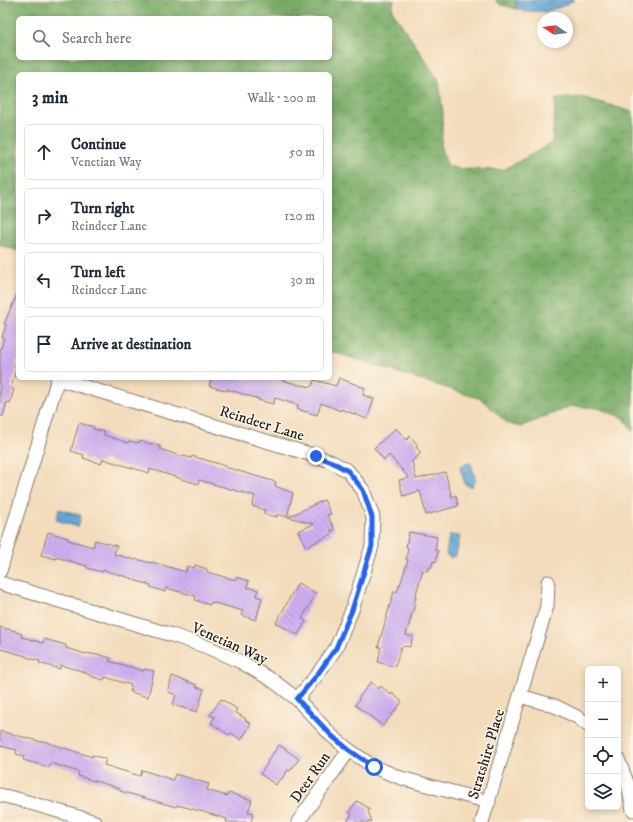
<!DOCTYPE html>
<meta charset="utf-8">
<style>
:root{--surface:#fff;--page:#f2f2f3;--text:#1f2937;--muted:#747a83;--line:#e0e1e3}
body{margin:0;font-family:"IM FELL DW Pica",serif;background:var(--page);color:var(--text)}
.controls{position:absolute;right:12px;bottom:12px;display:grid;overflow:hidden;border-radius:6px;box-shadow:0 2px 6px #0003}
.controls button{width:36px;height:36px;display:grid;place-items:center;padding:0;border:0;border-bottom:1px solid var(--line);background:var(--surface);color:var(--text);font:20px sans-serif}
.compass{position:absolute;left:537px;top:12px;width:36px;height:36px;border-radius:50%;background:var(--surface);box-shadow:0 2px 6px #0003;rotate:283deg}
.stop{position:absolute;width:12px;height:12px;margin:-9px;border:3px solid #2563eb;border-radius:50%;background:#fff}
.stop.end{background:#2563eb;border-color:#fff;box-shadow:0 1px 4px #0008}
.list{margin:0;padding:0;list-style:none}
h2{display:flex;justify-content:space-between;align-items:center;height:52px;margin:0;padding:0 16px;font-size:17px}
h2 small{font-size:13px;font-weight:400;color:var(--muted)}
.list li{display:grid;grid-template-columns:26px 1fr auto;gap:12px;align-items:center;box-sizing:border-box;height:56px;margin:0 8px 8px;padding:0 8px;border:1px solid var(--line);border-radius:6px}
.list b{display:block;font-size:15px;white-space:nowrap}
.list p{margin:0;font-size:13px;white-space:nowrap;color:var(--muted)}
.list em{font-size:13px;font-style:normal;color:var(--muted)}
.icon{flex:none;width:22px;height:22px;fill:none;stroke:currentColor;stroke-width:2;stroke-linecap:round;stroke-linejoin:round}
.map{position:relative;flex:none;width:633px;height:822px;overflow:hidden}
.search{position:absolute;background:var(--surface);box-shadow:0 2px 6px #0003;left:16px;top:16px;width:316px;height:44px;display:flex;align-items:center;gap:10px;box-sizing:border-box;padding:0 14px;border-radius:6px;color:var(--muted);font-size:15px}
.panel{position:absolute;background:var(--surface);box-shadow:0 2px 6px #0003;left:16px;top:72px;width:316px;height:308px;border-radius:6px}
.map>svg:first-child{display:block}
.forest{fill:url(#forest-crowns);stroke:#4a6441;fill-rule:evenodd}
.water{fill:url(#water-waves);stroke:#3e6179}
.building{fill:url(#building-back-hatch)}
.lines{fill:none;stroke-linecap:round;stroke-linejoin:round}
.street-casing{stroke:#887c6c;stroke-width:15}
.street{stroke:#fff;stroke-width:13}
.route{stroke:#2563eb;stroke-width:5}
.labels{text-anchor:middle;stroke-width:3;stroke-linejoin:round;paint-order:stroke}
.street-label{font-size:15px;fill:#1c1c1c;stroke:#fcf5e5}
</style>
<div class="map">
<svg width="633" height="822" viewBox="0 0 633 822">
<defs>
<pattern id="forest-crowns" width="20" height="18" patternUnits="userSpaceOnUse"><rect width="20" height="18" fill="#78ab66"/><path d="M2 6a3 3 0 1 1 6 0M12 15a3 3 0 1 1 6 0" fill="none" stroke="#628a53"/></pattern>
<pattern id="water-waves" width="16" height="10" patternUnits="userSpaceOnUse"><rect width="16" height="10" fill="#60a6d6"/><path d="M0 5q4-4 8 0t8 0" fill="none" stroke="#4e86ad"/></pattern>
<pattern id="building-back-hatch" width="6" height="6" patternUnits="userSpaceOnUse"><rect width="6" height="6" fill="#cdaff2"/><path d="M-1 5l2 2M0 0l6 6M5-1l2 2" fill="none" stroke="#af96cf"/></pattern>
</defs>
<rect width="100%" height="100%" fill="#fcf5e5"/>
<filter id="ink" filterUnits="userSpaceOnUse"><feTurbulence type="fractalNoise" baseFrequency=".025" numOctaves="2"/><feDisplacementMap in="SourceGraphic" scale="8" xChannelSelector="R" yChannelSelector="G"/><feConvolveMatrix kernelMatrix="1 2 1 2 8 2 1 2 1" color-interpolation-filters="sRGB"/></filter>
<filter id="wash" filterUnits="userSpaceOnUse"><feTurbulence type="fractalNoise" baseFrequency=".012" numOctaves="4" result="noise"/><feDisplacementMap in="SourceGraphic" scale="16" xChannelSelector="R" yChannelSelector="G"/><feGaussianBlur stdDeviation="0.9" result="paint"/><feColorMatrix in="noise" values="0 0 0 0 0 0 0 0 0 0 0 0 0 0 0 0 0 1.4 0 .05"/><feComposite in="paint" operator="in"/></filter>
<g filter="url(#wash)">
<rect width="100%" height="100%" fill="#f3dbbb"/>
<g class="forest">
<path d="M0 0H394L392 10 439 81 443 114 441 149 448 166 461 169 503 170 552 143 556 99 582 97 633 112V432L624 418 598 408 571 406 520 427 507 423 481 399 330 351V74H18V251L0 245ZM18 18H330V58H18Z"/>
<polygon points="495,0 515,0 517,9 501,5"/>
</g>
<g class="water">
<polygon points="515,0 574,0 563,6 545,12 536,11 526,12 517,9"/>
<polygon points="468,463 471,464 476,481 472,484 473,486 470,487 470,485 468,486 465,484 460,468 462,465"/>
<polygon points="59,509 81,515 78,527 56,520"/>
<polygon points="451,535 459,536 460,537 456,556 452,557 452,558 449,557 449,556 447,556 446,554 449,536"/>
</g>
<g id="blocks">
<g class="building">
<polygon points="18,292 18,356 15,366 17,366 11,388 14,389 10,403 7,402 3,416 0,416 0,351 4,338 2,337 6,325 4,324"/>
<polygon points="212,378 275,378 303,386 303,385 310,387 311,386 312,386 314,380 336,386 339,378 365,388 363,395 374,399 367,419 341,409 341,411 321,403 317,415 297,409 298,405 275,398 273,404 258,400 259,399 227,389 227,391 209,386"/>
<polygon points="79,423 94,427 93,429 105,432 104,435 128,443 129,441 139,443 140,441 160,446 160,449 183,457 184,456 191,458 192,456 226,466 225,467 276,482 275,486 293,493 287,517 277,514 277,517 264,514 265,510 252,506 255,496 199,480 198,484 150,469 149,473 103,459 101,464 83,458 84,455 71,451"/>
<polygon points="396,428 407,440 410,436 418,445 416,447 421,453 412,461 416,479 445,472 452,497 456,495 458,506 426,515 420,491 403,496 399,480 409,478 389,455 384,460 374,448"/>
<polygon points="324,500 331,514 327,515 335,530 331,530 332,534 306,547 298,531 314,524 288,517"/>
<polygon points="48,532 68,538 68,540 93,547 95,540 117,546 114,554 135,560 136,559 151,563 152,562 186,572 187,566 194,568 195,565 207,569 207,572 236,580 237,577 249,581 247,587 258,590 256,596 262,598 256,620 241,615 243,611 211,602 210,605 195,600 196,596 166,588 165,592 150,587 151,585 136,581 137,580 103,570 102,572 87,568 87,566 56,557 56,559 41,555"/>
<polygon points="409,532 437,537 435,550 438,551 436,562 433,561 431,568 428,568 427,571 423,570 415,597 416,597 414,604 415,604 406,635 413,637 410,647 404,646 403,647 401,647 395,667 378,662 381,647 378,647 394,591 397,592 399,585 400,585 408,560 406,559 408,548 406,547"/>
<polygon points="298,583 316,593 302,619 306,621 298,635 276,623"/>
<polygon points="0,627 16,631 16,632 22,634 22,637 43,643 44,639 66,645 66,648 86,654 87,653 96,655 97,654 111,658 109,661 144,671 144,669 154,671 148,697 130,692 131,685 105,677 104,680 90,676 90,675 85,673 85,672 60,665 60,669 39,663 40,661 26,657 26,656 0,649"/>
<polygon points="172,676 197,685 196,687 204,689 197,712 173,705 176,695 168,692"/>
<polygon points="371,682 379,689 381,686 391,695 392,693 402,702 383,726 355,705 359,700 358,699"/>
<polygon points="221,699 237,709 235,712 246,719 245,720 251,724 241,740 231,733 229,735 211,723 215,717 210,715"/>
<polygon points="0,731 42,742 43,741 92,757 92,755 106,759 104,765 140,776 142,770 173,780 175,774 209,784 207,790 227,796 229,793 252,800 248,812 254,813 251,822 226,822 227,819 200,811 177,805 176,807 120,791 120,789 112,786 78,776 79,772 50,763 49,767 23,760 24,756 16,754 17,750 0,746"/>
<polygon points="279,745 299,759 290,771 288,770 281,780 280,779 276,785 260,774 268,763 267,762"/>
<polygon points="357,801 370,809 368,811 372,822 347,822 352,814 349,812"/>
</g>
</g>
</g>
<g filter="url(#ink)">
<use href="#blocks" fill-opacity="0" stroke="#887c6c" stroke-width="1"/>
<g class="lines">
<g class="street-casing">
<g id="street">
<polyline points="58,379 316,456 332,462 348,471 363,490 373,517 372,546 352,610 336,648 317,675 297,699"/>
<polyline points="0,571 58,378"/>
<polyline points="0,583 172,635 207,647 241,662 272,680 297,699 332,736 349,750 374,767 401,778 489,802"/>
<polyline points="520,696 555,706 579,718 588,725"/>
<polyline points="618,759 628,785 633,810"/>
<polyline points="0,795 17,799 95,822"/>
<polyline points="298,822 349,750"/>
<polyline points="482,822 547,606 548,582"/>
</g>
</g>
<use href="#street" class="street"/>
</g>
</g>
<g class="lines" filter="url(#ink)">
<polyline class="route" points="316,456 332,462 348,471 363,490 372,517 372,546 352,610 336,648 317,675 297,699 332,736 349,750 374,767"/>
</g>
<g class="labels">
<g class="street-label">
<text transform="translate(262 423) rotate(17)" y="5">Reindeer Lane</text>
<text transform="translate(230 643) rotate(24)" y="5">Venetian Way</text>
<text transform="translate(486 754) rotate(-73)" y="5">Stratshire Place</text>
<text transform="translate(310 777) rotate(-55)" y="5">Deer Run</text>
</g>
</g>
</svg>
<div class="controls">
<button>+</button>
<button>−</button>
<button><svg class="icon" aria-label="locate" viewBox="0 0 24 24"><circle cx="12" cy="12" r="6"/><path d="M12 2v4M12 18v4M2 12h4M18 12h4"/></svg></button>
<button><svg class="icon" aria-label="layers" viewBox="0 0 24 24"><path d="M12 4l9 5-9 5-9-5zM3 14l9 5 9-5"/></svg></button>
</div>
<svg class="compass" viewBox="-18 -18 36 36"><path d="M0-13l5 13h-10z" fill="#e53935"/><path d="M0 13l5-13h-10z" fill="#747a83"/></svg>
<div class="stop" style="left:374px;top:767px"></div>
<div class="stop end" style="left:316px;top:456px"></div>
<div class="search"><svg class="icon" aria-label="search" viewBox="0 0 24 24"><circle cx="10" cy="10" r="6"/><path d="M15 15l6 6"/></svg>Search here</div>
<section class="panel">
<h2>3 min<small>Walk · 200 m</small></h2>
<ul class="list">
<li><svg class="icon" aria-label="ahead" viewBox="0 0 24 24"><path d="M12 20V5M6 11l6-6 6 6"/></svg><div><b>Continue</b><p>Venetian Way</p></div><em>50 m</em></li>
<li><svg class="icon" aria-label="right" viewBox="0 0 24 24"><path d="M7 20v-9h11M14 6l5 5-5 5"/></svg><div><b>Turn right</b><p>Reindeer Lane</p></div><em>120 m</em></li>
<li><svg class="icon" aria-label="left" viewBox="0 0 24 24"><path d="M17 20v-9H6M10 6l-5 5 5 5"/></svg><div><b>Turn left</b><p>Reindeer Lane</p></div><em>30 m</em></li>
<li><svg class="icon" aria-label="arrive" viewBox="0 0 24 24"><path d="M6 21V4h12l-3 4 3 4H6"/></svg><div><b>Arrive at destination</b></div></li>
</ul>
</section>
</div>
